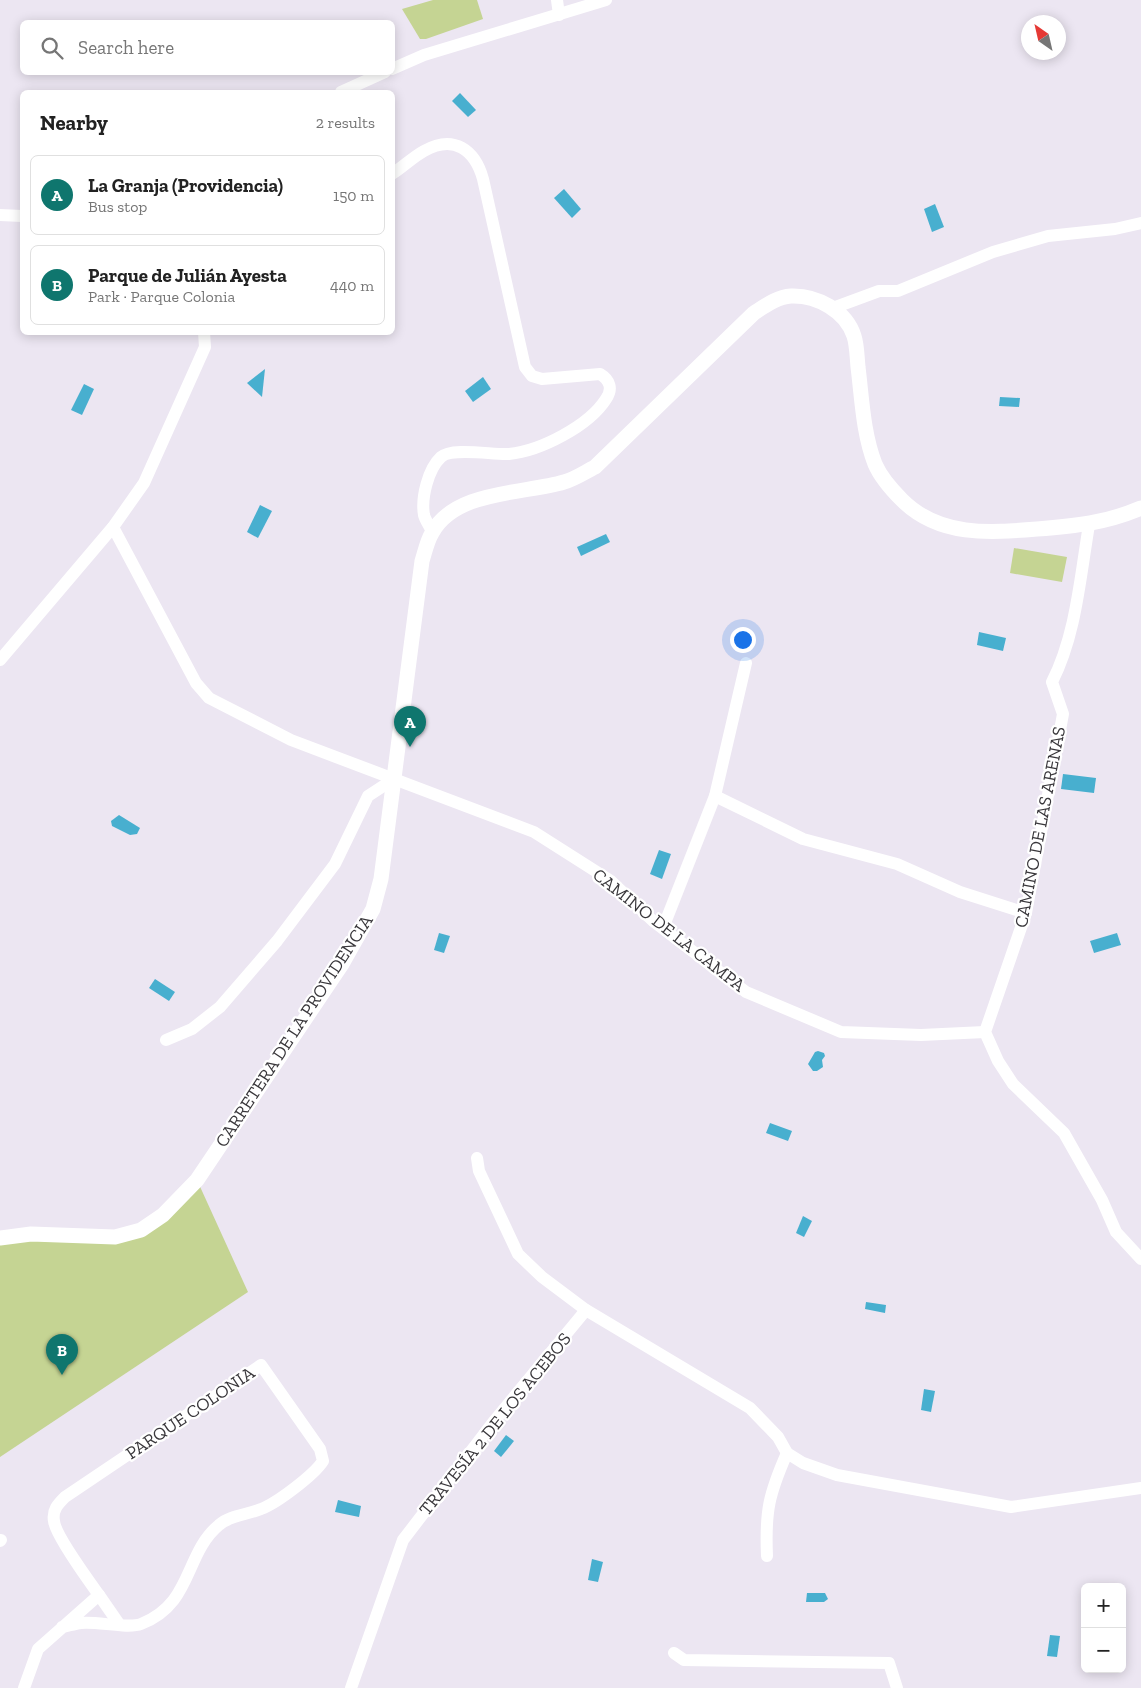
<!DOCTYPE html>
<meta charset="utf-8">
<style>
:root{--surface:#fff;--page:#f6f6f6;--text:#222;--muted:#767676;--line:#e0e0e0;--accent:#0f766e}
body{margin:0;font-family:"Zilla Slab",serif;background:var(--page);color:var(--text)}
.controls{position:absolute;right:15px;bottom:15px;display:grid;overflow:hidden;border-radius:8px;box-shadow:0 2px 12px #0003}
.controls button{width:45px;height:45px;display:grid;place-items:center;padding:0;border:0;border-bottom:1px solid var(--line);background:var(--surface);color:var(--text);font:25px sans-serif}
.compass{position:absolute;left:1021px;top:15px;width:45px;height:45px;border-radius:50%;background:var(--surface);box-shadow:0 2px 12px #0003;rotate:326deg}
.you{position:absolute;left:742px;top:639px;width:18px;height:18px;margin:-12px;border:4px solid #fff;border-radius:50%;background:#1a73e8;box-shadow:0 0 0 8px #1a73e833}
.badge{display:grid;place-items:center;width:32px;height:32px;border-radius:50%;background:var(--accent);color:#fff;font-size:16px;font-weight:700}
.pin{position:absolute;translate:-50% -41px;filter:drop-shadow(0 1px 2px #0008)}
.pin::after{content:'';position:absolute;top:26px;width:18px;height:15px;background:inherit;clip-path:polygon(0 0,100% 0,50% 100%)}
.list{margin:0;padding:0;list-style:none}
h2{display:flex;justify-content:space-between;align-items:center;height:65px;margin:0;padding:0 20px;font-size:21px}
h2 small{font-size:16px;font-weight:400;color:var(--muted)}
.list li{display:grid;grid-template-columns:32px 1fr auto;gap:15px;align-items:center;box-sizing:border-box;height:80px;margin:0 10px 10px;padding:0 10px;border:1px solid var(--line);border-radius:8px}
.list b{display:block;font-size:19px;white-space:nowrap}
.list p{margin:0;font-size:16px;white-space:nowrap;color:var(--muted)}
.list em{font-size:16px;font-style:normal;color:var(--muted)}
.icon{flex:none;width:28px;height:28px;fill:none;stroke:currentColor;stroke-width:2;stroke-linecap:round;stroke-linejoin:round}
.map{position:relative;flex:none;width:1141px;height:1688px;overflow:hidden}
.search{position:absolute;background:var(--surface);box-shadow:0 2px 12px #0003;left:20px;top:20px;width:375px;height:55px;display:flex;align-items:center;gap:12px;box-sizing:border-box;padding:0 18px;border-radius:8px;color:var(--muted);font-size:19px}
.panel{position:absolute;background:var(--surface);box-shadow:0 2px 12px #0003;left:20px;top:90px;width:375px;height:245px;border-radius:8px}
.map>svg:first-child{display:block}
.green{fill:#c5d493}
.water{fill:#48afcf}
.lines{fill:none;stroke-linecap:round;stroke-linejoin:round}
.minor{stroke:#fff;stroke-width:12}
.tertiary{stroke:#fff;stroke-width:15}
.labels{text-anchor:middle;stroke-width:4.5;stroke-linejoin:round;paint-order:stroke}
.street-label{font-size:18px;fill:#39373b;stroke:#fff}
</style>
<div class="map">
<svg width="1141" height="1688" viewBox="0 0 1141 1688">
<rect width="100%" height="100%" fill="#ece6f2"/>
<g class="green">
<polygon points="433,0 477,0 483,19 426,39 420,39 402,9"/>
<polygon points="1014,548 1067,557 1062,582 1010,573"/>
<polygon points="197,1180 248,1292 0,1457 0,1238 141,1230"/>
</g>
<g class="water">
<polygon points="460,93 476,110 468,117 452,101"/>
<polygon points="564,189 581,209 572,218 554,198"/>
<polygon points="935,204 944,227 932,232 924,209"/>
<polygon points="265,369 262,397 247,383"/>
<polygon points="483,377 491,389 473,402 465,391"/>
<polygon points="84,384 94,389 82,415 71,410"/>
<polygon points="1000,397 1020,398 1019,407 999,406"/>
<polygon points="260,505 272,511 258,538 247,532"/>
<polygon points="606,534 610,542 581,556 577,547"/>
<polygon points="979,632 1006,638 1003,651 977,645"/>
<polygon points="1063,774 1096,778 1094,793 1061,789"/>
<polygon points="119,815 140,828 137,834 130,835 112,826 111,821"/>
<polygon points="659,850 671,854 662,879 650,874"/>
<polygon points="439,933 450,936 444,953 434,950"/>
<polygon points="1117,933 1121,945 1094,953 1090,941"/>
<polygon points="155,979 175,992 169,1001 149,988"/>
<polygon points="818,1051 824,1053 825,1056 822,1060 823,1067 817,1071 813,1071 808,1064 815,1052"/>
<polygon points="770,1123 792,1131 788,1141 766,1133"/>
<polygon points="803,1216 812,1221 804,1237 796,1233"/>
<polygon points="866,1302 886,1305 885,1313 865,1309"/>
<polygon points="924,1389 935,1391 931,1412 921,1410"/>
<polygon points="506,1435 514,1441 501,1457 494,1451"/>
<polygon points="338,1500 361,1506 359,1517 335,1512"/>
<polygon points="592,1559 603,1562 598,1582 588,1580"/>
<polygon points="807,1593 825,1593 828,1599 824,1602 806,1602"/>
<polygon points="1050,1635 1060,1636 1057,1657 1047,1656"/>
</g>
<g class="lines">
<g class="minor">
<polyline points="557,0 559,15"/>
<polyline points="392,69 424,55 606,0"/>
<polyline points="341,92 385,72"/>
<path d="M392 174C403 167 413 157 424 151 454 134 475 150 483 179L525 367 532 376 542 379 600 374C610 380 613 389 606 399 589 426 540 451 509 454 493 455 452 447 441 457 428 469 421 498 424 515 425 520 430 526 432 532"/>
<polyline points="0,215 22,216"/>
<polyline points="833,308 879,291 898,291 993,252 1048,236 1115,229 1141,223"/>
<path d="M1089 525C1080 578 1076 635 1052 682L1063 714 1026 913 985 1032 998 1061 1013 1084 1064 1133 1102 1200 1116 1232 1141 1259"/>
<polyline points="113,527 196,683 209,698 291,740 534,832 611,881 653,921 746,992 841,1032 921,1035 985,1032"/>
<polyline points="0,660 113,527 144,483 205,347 204,332"/>
<polyline points="746,663 715,796 803,839 897,864 960,892 1026,913"/>
<polyline points="663,928 715,796"/>
<polyline points="166,1040 192,1029 220,1007 277,941 335,864 368,796 394,779"/>
<polyline points="477,1158 479,1171 518,1254 542,1277 586,1310 750,1408 778,1437 787,1453 803,1463 837,1475 1011,1507 1141,1488"/>
<polyline points="0,1541 1,1540"/>
<path d="M767 1556C765 1511 769 1494 787 1453"/>
<polyline points="99,1595 119,1624"/>
<polyline points="674,1653 684,1660 889,1663 897,1688"/>
<path d="M24 1688 38 1649 99 1595C89 1581 55 1535 54 1521 52 1510 58 1504 65 1497L261 1365 320 1449 323 1461C314 1475 277 1503 261 1509 247 1515 230 1515 219 1525 184 1554 193 1604 141 1624 128 1629 96 1621 81 1623 74 1624 68 1626 62 1627"/>
<polyline points="351,1688 403,1540 495,1420 586,1310"/>
</g>
<path class="tertiary" d="M0 1238 31 1234 115 1237 141 1230 163 1215 197 1180 342 964 373 909 381 879 422 561C425 552 427 541 432 533 455 490 524 494 564 482 575 479 585 472 595 467L754 313C765 306 777 297 791 296 817 295 846 311 854 336 857 345 857 357 858 367 862 399 863 433 875 464 881 478 891 489 902 500 939 537 989 533 1037 529 1075 526 1106 523 1141 508"/>
</g>
<g class="labels">
<g class="street-label">
<text transform="translate(1040 827) rotate(-79)" y="6">CAMINO DE LAS ARENAS</text>
<text transform="translate(669 930) rotate(38)" y="6">CAMINO DE LA CAMPA</text>
<text transform="translate(294 1031) rotate(-57)" y="6">CARRETERA DE LA PROVIDENCIA</text>
<text transform="translate(190 1413) rotate(-34)" y="6">PARQUE COLONIA</text>
<text transform="translate(495 1424) rotate(-51)" y="6">TRAVESÍA 2 DE LOS ACEBOS</text>
</g>
</g>
</svg>
<div class="controls">
<button>+</button>
<button>−</button>
</div>
<svg class="compass" viewBox="-18 -18 36 36"><path d="M0-13l5 13h-10z" fill="#e53935"/><path d="M0 13l5-13h-10z" fill="#767676"/></svg>
<div class="you"></div>
<div class="pin badge" style="left:410px;top:747px">A</div>
<div class="pin badge" style="left:62px;top:1375px">B</div>
<div class="search"><svg class="icon" aria-label="search" viewBox="0 0 24 24"><circle cx="10" cy="10" r="6"/><path d="M15 15l6 6"/></svg>Search here</div>
<section class="panel">
<h2>Nearby<small>2 results</small></h2>
<ul class="list">
<li><span class="badge">A</span><div><b>La Granja (Providencia)</b><p>Bus stop</p></div><em>150 m</em></li>
<li><span class="badge">B</span><div><b>Parque de Julián Ayesta</b><p>Park · Parque Colonia</p></div><em>440 m</em></li>
</ul>
</section>
</div>
